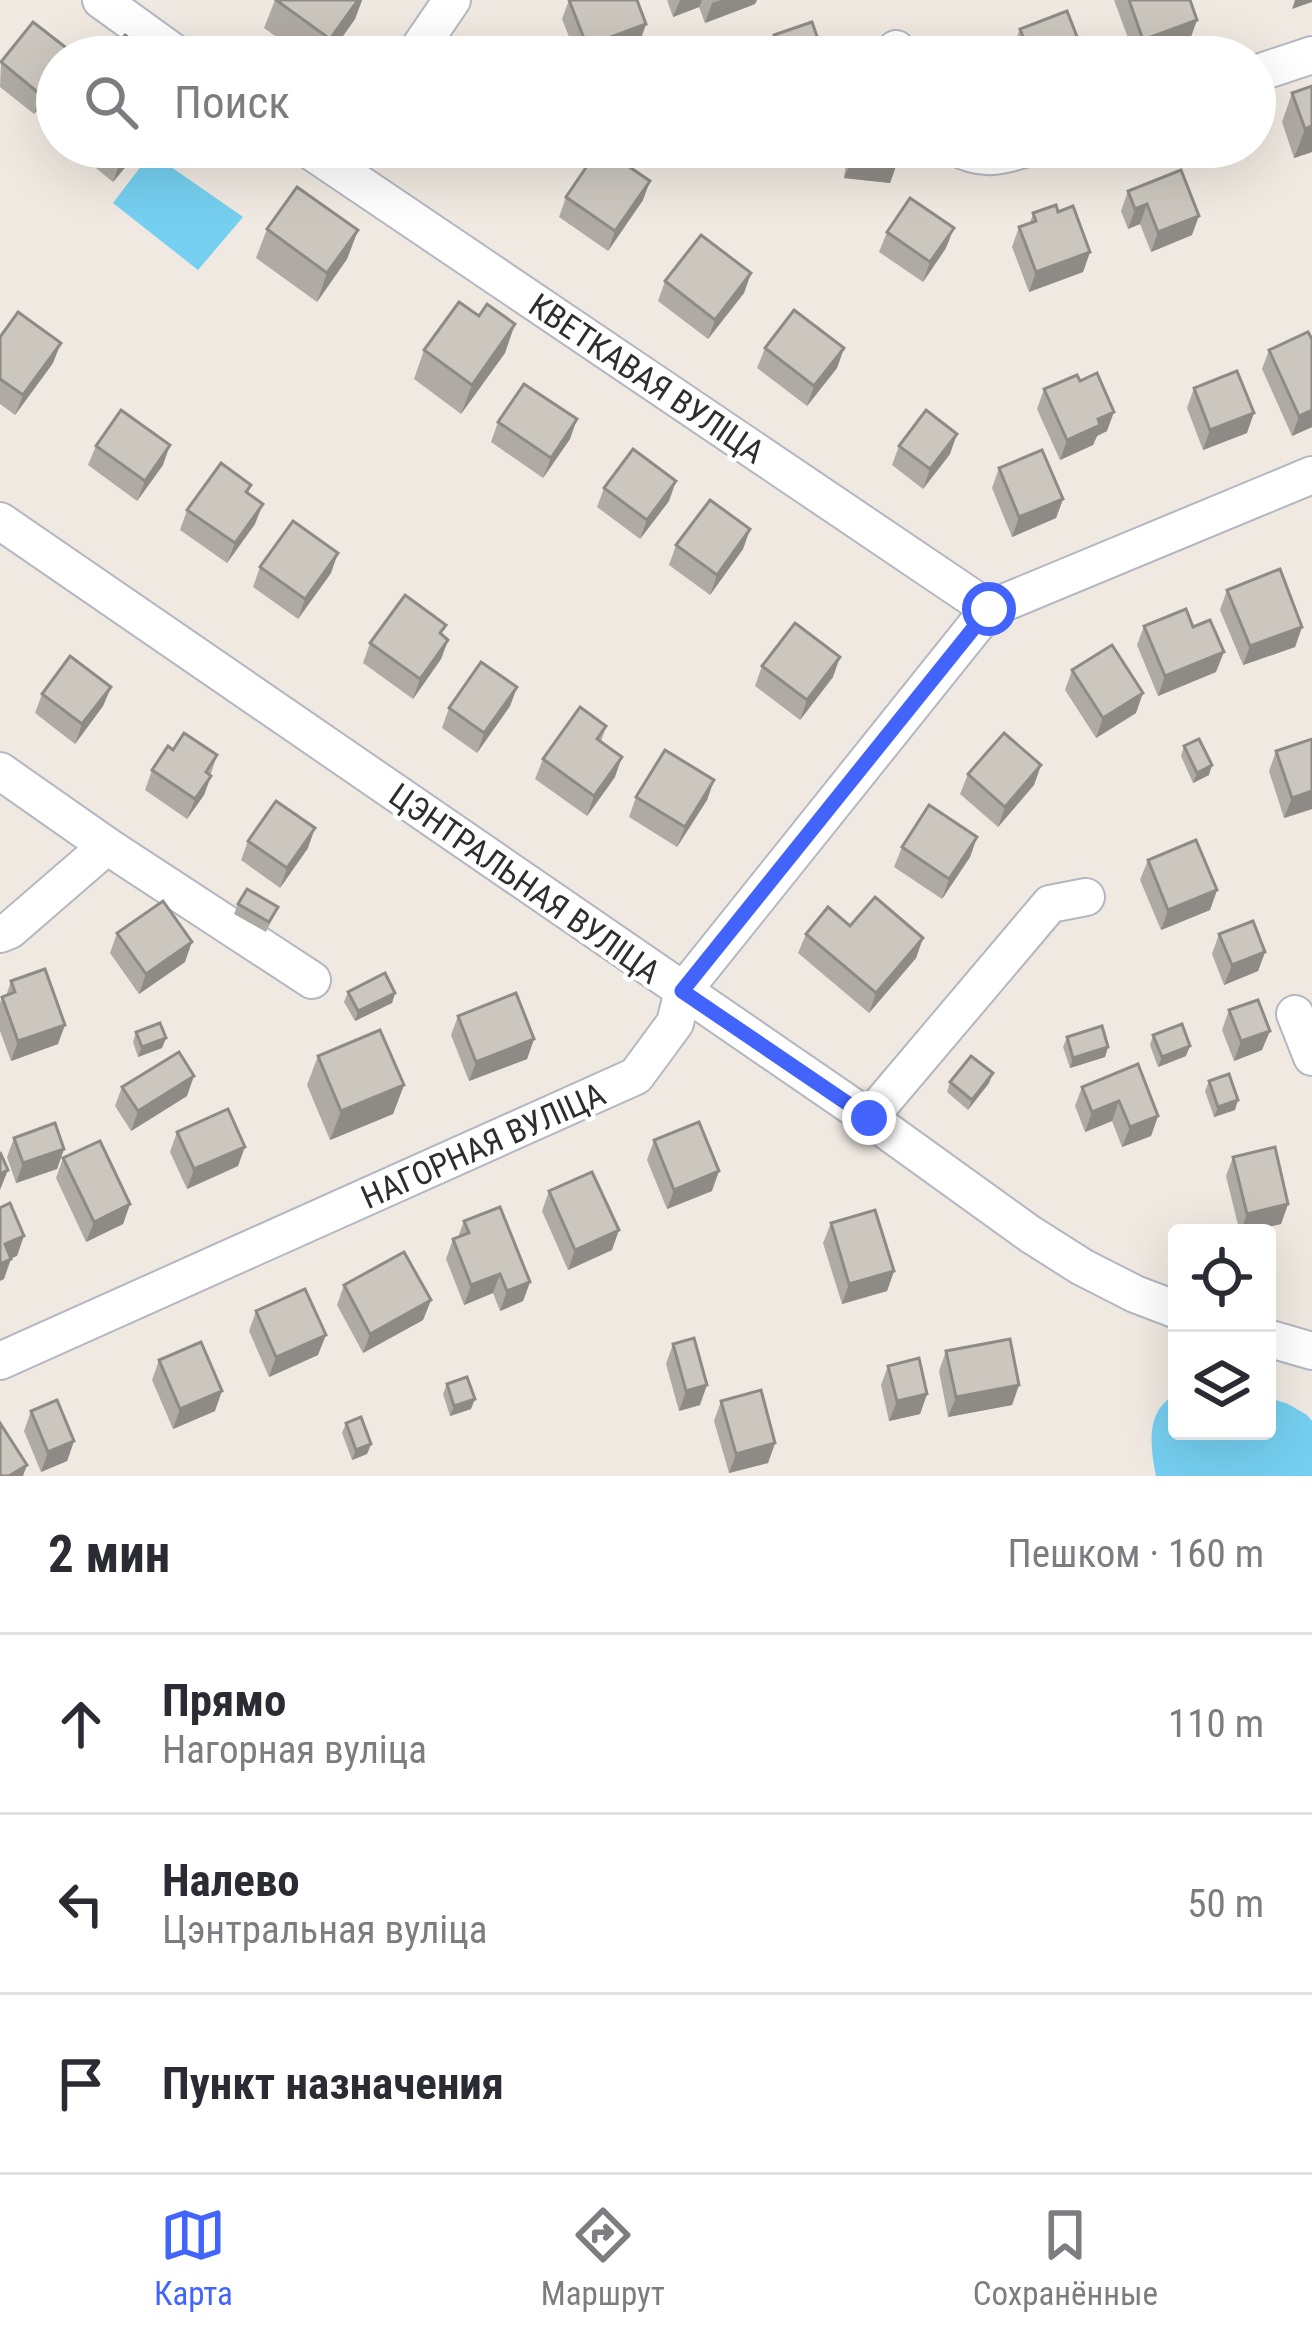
<!DOCTYPE html>
<html lang="ru">
<meta charset="utf-8">
<style>
:root{--surface:#fff;--page:#f2f2f3;--text:#2b2b33;--muted:#7c7c81;--line:#e1e1e2;--accent:#4264fb}
body{margin:0;font-family:"Roboto Condensed",sans-serif;background:var(--page);color:var(--text)}
.controls{position:absolute;right:36px;bottom:36px;display:grid;overflow:hidden;border-radius:12px;box-shadow:0 12px 48px #0002}
.controls button{width:108px;height:108px;display:grid;place-items:center;padding:0;border:0;border-bottom:3px solid var(--line);background:var(--surface);color:var(--text);font:60px sans-serif}
.stop{position:absolute;width:36px;height:36px;margin:-27px;border:9px solid #4264fb;border-radius:50%;background:#fff}
.stop.end{background:#4264fb;border-color:#fff;box-shadow:0 3px 12px #0008}
.list{margin:0;padding:0;list-style:none}
h2{display:flex;justify-content:space-between;align-items:center;height:156px;margin:0;padding:0 48px;font-size:51px}
h2 small{font-size:39px;font-weight:400;color:var(--muted)}
.list li{display:grid;grid-template-columns:78px 1fr auto;gap:36px;align-items:center;box-sizing:border-box;height:180px;padding:0 48px;border-top:3px solid var(--line)}
.list b{display:block;font-size:45px;white-space:nowrap}
.list p{margin:0;font-size:39px;white-space:nowrap;color:var(--muted)}
.list em{font-size:39px;font-style:normal;color:var(--muted)}
.icon{flex:none;width:66px;height:66px;fill:none;stroke:currentColor;stroke-width:2;stroke-linecap:round;stroke-linejoin:round}
.map{position:relative;flex:none;width:1312px;height:1476px;overflow:hidden}
.search{position:absolute;background:var(--surface);box-shadow:0 12px 48px #0002;left:36px;right:36px;top:36px;height:132px;display:flex;align-items:center;gap:30px;box-sizing:border-box;padding:0 42px;border-radius:66px;color:var(--muted);font-size:45px}
.sheet{height:696px;background:var(--surface)}
nav{display:flex;justify-content:space-around;align-items:center;box-sizing:border-box;height:168px;border-top:3px solid var(--line);background:var(--surface);font-size:33px;color:var(--muted)}
nav a{display:grid;justify-items:center;gap:6px}
nav .on{color:var(--accent)}
.map>svg:first-child{display:block}
.water{fill:#75cff0}
.lines{fill:none;stroke-linecap:round;stroke-linejoin:round}
.minor-casing{stroke:#b4b7c1;stroke-width:40}
.minor{stroke:#fff;stroke-width:36}
.wall{fill:#afaba4}
.shaded-wall{fill:#8e8b86}
.building{fill:#cbc7bf;stroke:#8e8b86;stroke-width:3}
.route{stroke:#4264fb;stroke-width:15}
.labels{text-anchor:middle;stroke-width:9;stroke-linejoin:round;paint-order:stroke}
.street-label{font-size:33px;fill:#2e2e2e;stroke:#fff}
</style>
<div class="map">
<svg width="1312" height="1476" viewBox="0 0 1312 1476">
<rect width="100%" height="100%" fill="#efe9e1"/>
<g class="water">
<polygon points="151,153 243,217 198,270 113,203"/>
<path d="M1177 1394V1431H1267V1397L1288 1404 1307 1415 1312 1421V1476H1156C1150 1446 1145 1409 1177 1394Z"/>
</g>
<g class="lines">
<g class="minor-casing">
<g id="minor">
<polyline points="101,0 180,57"/>
<polyline points="896,49 899,57"/>
<polyline points="413,57 452,0"/>
<polyline points="1255,74 1312,55"/>
<polyline points="305,147 989,609"/>
<path d="M956 147C982 162 1003 156 1030 147"/>
<polyline points="0,521 869,1118 1030,1234 1082,1267 1135,1294 1177,1310"/>
<polyline points="0,771 107,846 312,980"/>
<polyline points="0,934 10,930 107,846"/>
<polyline points="1295,1014 1312,1057"/>
<polyline points="869,1118 1050,904 1086,897"/>
<polyline points="1267,1338 1312,1351"/>
<polyline points="0,1361 636,1076 675,1023 683,991 989,609 1312,475"/>
</g>
</g>
<use href="#minor" class="minor"/>
</g>
<g class="wall">
<polygon points="275,0 362,0 355,19 328,57 304,57 264,28"/>
<polygon points="569,0 646,24 639,44 605,57 577,57 562,19"/>
<polygon points="667,0 757,0 755,4 705,23 699,7 673,17"/>
<polygon points="1114,0 1190,0 1190,40 1145,57 1135,57"/>
<polygon points="1020,29 1085,57 1016,57 1012,49"/>
<polygon points="774,35 815,57 768,57 767,54"/>
<polygon points="57,57 57,86 34,114 0,87 1,62"/>
<polygon points="1312,86 1312,152 1294,158 1282,122 1292,93"/>
<polygon points="70,147 142,147 113,182"/>
<polygon points="452,147 486,147 476,163"/>
<polygon points="848,147 899,147 897,163 890,183 844,178"/>
<polygon points="1128,191 1192,235 1151,252 1140,224 1128,229 1121,211"/>
<polygon points="566,197 643,200 608,251 559,217"/>
<polygon points="1058,212 1090,252 1083,272 1029,292 1012,247 1019,227 1030,223 1033,213"/>
<polygon points="267,229 358,230 347,259 317,302 256,258"/>
<polygon points="887,232 946,248 923,282 879,252"/>
<polygon points="751,273 744,293 708,339 658,301 665,281"/>
<polygon points="0,337 53,363 15,415 0,404"/>
<polygon points="1312,339 1312,427 1292,436 1262,369 1269,350"/>
<polygon points="765,348 844,348 837,368 807,406 757,368"/>
<polygon points="424,350 505,353 461,414 414,379"/>
<polygon points="1080,381 1107,431 1097,436 1093,445 1060,460 1037,409 1044,389"/>
<polygon points="1194,388 1247,433 1203,450 1187,408"/>
<polygon points="498,422 570,439 543,478 491,442"/>
<polygon points="96,446 163,465 137,501 88,465"/>
<polygon points="899,446 950,454 923,489 892,465"/>
<polygon points="999,468 1063,499 1056,518 1012,537 992,488"/>
<polygon points="251,485 248,494 255,524 227,563 180,530 187,510"/>
<polygon points="604,488 669,501 640,539 597,507"/>
<polygon points="750,529 743,549 710,595 669,565 676,545"/>
<polygon points="260,567 331,573 298,619 253,587"/>
<polygon points="1227,590 1302,627 1295,647 1243,665 1220,610"/>
<polygon points="1144,626 1216,672 1158,696 1137,645"/>
<polygon points="442,635 448,640 441,659 413,699 363,663 370,643"/>
<polygon points="762,666 833,677 800,720 755,686"/>
<polygon points="1072,670 1136,713 1096,738 1065,690"/>
<polygon points="111,687 103,706 75,744 35,713 42,694"/>
<polygon points="517,687 510,706 477,753 442,728 449,708"/>
<polygon points="606,726 601,742 615,777 587,816 535,779 543,759"/>
<polygon points="1184,746 1209,775 1193,783 1181,756"/>
<polygon points="1276,751 1312,809 1284,818 1269,771"/>
<polygon points="217,755 204,795 187,819 145,790 152,770"/>
<polygon points="1041,765 1034,785 998,827 960,794 968,774"/>
<polygon points="714,780 707,800 677,847 629,817 636,797"/>
<polygon points="977,837 970,857 942,899 894,867 902,847"/>
<polygon points="248,841 308,848 280,888 241,860"/>
<polygon points="1148,860 1217,890 1210,910 1161,930 1140,880"/>
<polygon points="238,904 278,907 266,932 234,914"/>
<polygon points="850,926 923,938 916,958 869,1013 798,953 806,934"/>
<polygon points="117,933 185,962 139,994 110,953"/>
<polygon points="1219,934 1265,952 1258,971 1224,985 1212,954"/>
<polygon points="11,981 58,1044 11,1061 0,1031 0,1003 2,997 6,996"/>
<polygon points="348,992 395,993 392,1003 355,1021 344,1002"/>
<polygon points="1229,1010 1262,1050 1234,1061 1222,1030"/>
<polygon points="458,1016 534,1039 527,1059 469,1081 451,1035"/>
<polygon points="136,1032 166,1038 162,1048 138,1057 133,1042"/>
<polygon points="1153,1035 1186,1056 1158,1067 1150,1045"/>
<polygon points="1067,1037 1108,1047 1105,1057 1070,1068 1063,1047"/>
<polygon points="318,1056 404,1085 393,1114 330,1140 307,1085"/>
<polygon points="1209,1081 1235,1110 1214,1117 1205,1091"/>
<polygon points="950,1082 989,1083 968,1110 947,1092"/>
<polygon points="122,1087 187,1096 131,1131 115,1106"/>
<polygon points="1082,1087 1158,1116 1151,1136 1122,1147 1112,1121 1085,1132 1075,1106"/>
<polygon points="177,1132 238,1166 187,1189 170,1152"/>
<polygon points="14,1138 64,1149 57,1169 16,1183 7,1157"/>
<polygon points="654,1140 712,1191 667,1209 647,1160"/>
<polygon points="1233,1157 1288,1204 1281,1224 1240,1233 1226,1176"/>
<polygon points="63,1158 130,1204 123,1224 86,1242 56,1178"/>
<polygon points="549,1191 612,1250 568,1270 542,1211"/>
<polygon points="464,1221 530,1282 523,1301 500,1311 493,1293 464,1305 446,1259 453,1239 458,1237"/>
<polygon points="831,1223 894,1271 887,1291 842,1304 823,1243"/>
<polygon points="344,1285 431,1300 423,1320 363,1353 337,1305"/>
<polygon points="256,1311 318,1355 269,1377 249,1331"/>
<polygon points="673,1344 700,1405 679,1411 666,1364"/>
<polygon points="946,1351 1019,1385 1012,1405 948,1417 939,1371"/>
<polygon points="159,1360 215,1411 173,1429 152,1380"/>
<polygon points="888,1366 927,1394 920,1414 889,1421 881,1385"/>
<polygon points="447,1384 471,1409 450,1416 443,1394"/>
<polygon points="721,1401 775,1443 768,1463 729,1473 714,1421"/>
<polygon points="31,1411 74,1441 67,1461 41,1472 24,1431"/>
<polygon points="346,1423 371,1444 367,1454 352,1460 342,1433"/>
</g>
<g class="shaded-wall">
<polygon points="358,0 362,0 355,19 328,57 323,57 330,39"/>
<polygon points="680,0 702,0 699,7 673,17"/>
<polygon points="721,0 757,0 755,4 705,23 712,3"/>
<polygon points="1295,0 1312,0 1312,2 1292,9"/>
<polygon points="1197,20 1190,40 1145,57 1137,57 1143,40"/>
<polygon points="646,24 639,44 605,57 583,57 587,46"/>
<polygon points="820,45 815,57 783,57"/>
<polygon points="57,75 57,86 34,114 41,95"/>
<polygon points="1312,126 1312,152 1294,158 1305,129"/>
<polygon points="128,147 142,147 113,182 123,153"/>
<polygon points="852,159 897,163 890,183 844,178"/>
<polygon points="650,181 643,200 608,251 615,231"/>
<polygon points="1147,204 1140,224 1128,229 1135,209"/>
<polygon points="1199,216 1192,235 1151,252 1158,232"/>
<polygon points="954,228 946,248 923,282 930,262"/>
<polygon points="358,230 347,259 317,302 327,273"/>
<polygon points="1090,252 1083,272 1029,292 1036,272"/>
<polygon points="751,273 744,293 708,339 715,320"/>
<polygon points="515,324 505,353 461,414 472,385"/>
<polygon points="61,343 53,363 15,415 23,395"/>
<polygon points="844,348 837,368 807,406 814,386"/>
<polygon points="1312,410 1312,427 1292,436 1299,416"/>
<polygon points="1114,412 1107,431 1097,436 1093,445 1060,460 1067,440 1098,419"/>
<polygon points="1254,413 1247,433 1203,450 1210,430"/>
<polygon points="577,419 570,439 543,478 551,458"/>
<polygon points="957,434 950,454 923,489 930,469"/>
<polygon points="170,445 163,465 137,501 145,481"/>
<polygon points="676,481 669,501 640,539 647,520"/>
<polygon points="1063,499 1056,518 1012,537 1019,517"/>
<polygon points="263,504 255,524 227,563 235,543"/>
<polygon points="750,529 743,549 710,595 717,575"/>
<polygon points="338,553 331,573 298,619 305,599"/>
<polygon points="1302,627 1295,647 1243,665 1250,646"/>
<polygon points="448,640 441,659 413,699 420,679"/>
<polygon points="1224,652 1216,672 1158,696 1165,676"/>
<polygon points="840,657 833,677 800,720 807,700"/>
<polygon points="111,687 103,706 75,744 82,724"/>
<polygon points="517,687 510,706 477,753 484,733"/>
<polygon points="1143,693 1136,713 1096,738 1103,718"/>
<polygon points="622,757 615,777 587,816 594,796"/>
<polygon points="1041,765 1034,785 998,827 1005,807"/>
<polygon points="1212,765 1209,775 1193,783 1197,773"/>
<polygon points="211,776 204,795 187,819 195,799"/>
<polygon points="714,780 707,800 677,847 685,827"/>
<polygon points="1312,791 1312,809 1284,818 1292,798"/>
<polygon points="315,828 308,848 280,888 287,868"/>
<polygon points="977,837 970,857 942,899 949,879"/>
<polygon points="1217,890 1210,910 1161,930 1168,910"/>
<polygon points="923,938 916,958 869,1013 876,993"/>
<polygon points="192,942 185,962 139,994 146,974"/>
<polygon points="1265,952 1258,971 1224,985 1232,965"/>
<polygon points="395,993 392,1003 355,1021 358,1011"/>
<polygon points="65,1025 58,1044 11,1061 18,1041"/>
<polygon points="1270,1031 1262,1050 1234,1061 1241,1041"/>
<polygon points="166,1038 162,1048 138,1057 142,1047"/>
<polygon points="534,1039 527,1059 469,1081 476,1062"/>
<polygon points="1190,1046 1186,1056 1158,1067 1162,1057"/>
<polygon points="1108,1047 1105,1057 1070,1068 1073,1058"/>
<polygon points="993,1073 989,1083 968,1110 972,1100"/>
<polygon points="194,1076 187,1096 131,1131 138,1111"/>
<polygon points="404,1085 393,1114 330,1140 341,1111"/>
<polygon points="1238,1100 1235,1110 1214,1117 1218,1107"/>
<polygon points="1119,1101 1112,1121 1085,1132 1092,1112"/>
<polygon points="1158,1116 1151,1136 1122,1147 1130,1127"/>
<polygon points="245,1147 238,1166 187,1189 194,1169"/>
<polygon points="64,1149 57,1169 16,1183 23,1163"/>
<polygon points="8,1170 0,1190 0,1174"/>
<polygon points="719,1171 712,1191 667,1209 674,1190"/>
<polygon points="130,1204 123,1224 86,1242 94,1222"/>
<polygon points="1288,1204 1281,1224 1240,1233 1247,1214"/>
<polygon points="619,1230 612,1250 568,1270 575,1250"/>
<polygon points="24,1236 17,1256 0,1263 5,1244"/>
<polygon points="11,1259 4,1279 0,1281 0,1264"/>
<polygon points="894,1271 887,1291 842,1304 849,1284"/>
<polygon points="500,1274 493,1293 464,1305 471,1285"/>
<polygon points="530,1282 523,1301 500,1311 507,1291"/>
<polygon points="431,1300 423,1320 363,1353 370,1334"/>
<polygon points="326,1335 318,1355 269,1377 276,1357"/>
<polygon points="707,1385 700,1405 679,1411 686,1391"/>
<polygon points="1019,1385 1012,1405 948,1417 956,1397"/>
<polygon points="222,1391 215,1411 173,1429 180,1409"/>
<polygon points="927,1394 920,1414 889,1421 897,1401"/>
<polygon points="475,1399 471,1409 450,1416 454,1406"/>
<polygon points="74,1441 67,1461 41,1472 48,1452"/>
<polygon points="775,1443 768,1463 729,1473 736,1454"/>
<polygon points="371,1444 367,1454 352,1460 356,1450"/>
<polygon points="27,1465 23,1476 9,1476"/>
</g>
<g class="building">
<polygon points="276,0 358,0 330,39"/>
<polygon points="569,0 637,0 646,24 587,46"/>
<polygon points="1129,0 1190,0 1197,20 1143,40"/>
<polygon points="1067,11 1085,57 1031,57 1020,29"/>
<polygon points="33,22 74,54 71,57 57,57 57,75 41,95 1,62"/>
<polygon points="812,22 820,45 781,57 774,35"/>
<polygon points="125,35 152,57 107,57"/>
<polygon points="1312,86 1312,126 1305,129 1292,93"/>
<polygon points="600,147 650,181 615,231 566,197"/>
<polygon points="853,147 899,147 897,163 852,159"/>
<polygon points="1181,170 1199,216 1158,232 1147,204 1135,209 1128,191"/>
<polygon points="297,187 358,230 327,273 267,229"/>
<polygon points="910,198 954,228 930,262 887,232"/>
<polygon points="1056,205 1058,212 1073,206 1090,252 1036,272 1019,227 1036,221 1033,213"/>
<polygon points="701,235 751,273 715,320 665,281"/>
<polygon points="459,302 479,316 487,304 515,324 472,385 424,350"/>
<polygon points="794,310 844,348 814,386 765,348"/>
<polygon points="18,312 61,343 23,395 0,379 0,337"/>
<polygon points="1308,332 1312,339 1312,410 1299,416 1269,350"/>
<polygon points="1237,371 1254,413 1210,430 1194,388"/>
<polygon points="1097,373 1114,412 1098,419 1100,425 1067,440 1044,389 1077,375 1080,381"/>
<polygon points="524,384 577,419 551,458 498,422"/>
<polygon points="121,410 170,445 145,481 96,446"/>
<polygon points="926,410 957,434 930,469 899,446"/>
<polygon points="633,449 676,481 647,520 604,488"/>
<polygon points="1042,450 1063,499 1019,517 999,468"/>
<polygon points="221,463 251,485 246,492 263,504 235,543 187,510"/>
<polygon points="710,500 750,529 717,575 676,545"/>
<polygon points="293,521 338,553 305,599 260,567"/>
<polygon points="1280,569 1302,627 1250,646 1227,590"/>
<polygon points="405,595 446,625 440,633 448,640 420,679 370,643"/>
<polygon points="1186,609 1193,627 1210,620 1224,652 1165,676 1144,626"/>
<polygon points="795,623 840,657 807,700 762,666"/>
<polygon points="1112,645 1143,693 1103,718 1072,670"/>
<polygon points="70,656 111,687 82,724 42,694"/>
<polygon points="481,662 517,687 484,733 449,708"/>
<polygon points="580,707 606,726 597,739 622,757 594,796 543,759"/>
<polygon points="184,733 217,755 206,772 211,776 195,799 152,770 168,746 173,750"/>
<polygon points="1004,733 1041,765 1005,807 968,774"/>
<polygon points="1199,739 1212,765 1197,773 1184,746"/>
<polygon points="1312,739 1312,791 1292,798 1276,751"/>
<polygon points="665,750 714,780 685,827 636,797"/>
<polygon points="276,801 315,828 287,868 248,841"/>
<polygon points="929,805 977,837 949,879 902,847"/>
<polygon points="1196,840 1217,890 1168,910 1148,860"/>
<polygon points="247,889 278,907 269,922 238,904"/>
<polygon points="875,897 923,938 876,993 806,934 828,907 850,926"/>
<polygon points="163,901 192,942 146,974 117,933"/>
<polygon points="1253,921 1265,952 1232,965 1219,934"/>
<polygon points="45,969 65,1025 18,1041 2,997 15,992 11,981"/>
<polygon points="385,973 395,993 358,1011 348,992"/>
<polygon points="516,993 534,1039 476,1062 458,1016"/>
<polygon points="1258,1000 1270,1031 1241,1041 1229,1010"/>
<polygon points="160,1023 166,1038 142,1047 136,1032"/>
<polygon points="1182,1024 1190,1046 1162,1057 1153,1035"/>
<polygon points="1102,1026 1108,1047 1073,1058 1067,1037"/>
<polygon points="380,1030 404,1085 341,1111 318,1056"/>
<polygon points="179,1052 194,1076 138,1111 122,1087"/>
<polygon points="971,1056 993,1073 972,1100 950,1082"/>
<polygon points="1138,1064 1158,1116 1130,1127 1119,1101 1092,1112 1082,1087"/>
<polygon points="1229,1074 1238,1100 1218,1107 1209,1081"/>
<polygon points="228,1109 245,1147 194,1169 177,1132"/>
<polygon points="699,1122 719,1171 674,1190 654,1140"/>
<polygon points="55,1123 64,1149 23,1163 14,1138"/>
<polygon points="100,1141 130,1204 94,1222 63,1158"/>
<polygon points="1275,1147 1288,1204 1247,1214 1233,1157"/>
<polygon points="0,1152 8,1170 0,1174"/>
<polygon points="592,1172 619,1230 575,1250 549,1191"/>
<polygon points="10,1203 24,1236 5,1244 11,1259 0,1264 0,1208"/>
<polygon points="500,1207 530,1282 507,1291 500,1274 471,1285 453,1239 469,1233 464,1221"/>
<polygon points="875,1210 894,1271 849,1284 831,1223"/>
<polygon points="404,1252 431,1300 370,1334 344,1285"/>
<polygon points="305,1289 326,1335 276,1357 256,1311"/>
<polygon points="694,1338 707,1385 686,1391 673,1344"/>
<polygon points="1010,1339 1019,1385 956,1397 946,1351"/>
<polygon points="201,1342 222,1391 180,1409 159,1360"/>
<polygon points="919,1358 927,1394 897,1401 888,1366"/>
<polygon points="467,1377 475,1399 454,1406 447,1384"/>
<polygon points="761,1390 775,1443 736,1454 721,1401"/>
<polygon points="57,1400 74,1441 48,1452 31,1411"/>
<polygon points="361,1417 371,1444 356,1450 346,1423"/>
<polygon points="0,1423 27,1465 9,1476 0,1476"/>
</g>
<g class="lines">
<polyline class="route" points="869,1118 682,991 989,609"/>
</g>
<g class="labels">
<g class="street-label">
<text transform="translate(647 378) rotate(34)" y="12">КВЕТКАВАЯ ВУЛІЦА</text>
<text transform="translate(525 883) rotate(35)" y="12">ЦЭНТРАЛЬНАЯ ВУЛІЦА</text>
<text transform="translate(483 1145) rotate(-24)" y="12">НАГОРНАЯ ВУЛІЦА</text>
</g>
</g>
</svg>
<div class="controls">
<button><svg class="icon" aria-label="locate" viewBox="0 0 24 24"><circle cx="12" cy="12" r="6"/><path d="M12 2v4M12 18v4M2 12h4M18 12h4"/></svg></button>
<button><svg class="icon" aria-label="layers" viewBox="0 0 24 24"><path d="M12 4l9 5-9 5-9-5zM3 14l9 5 9-5"/></svg></button>
</div>
<div class="stop" style="left:989px;top:609px"></div>
<div class="stop end" style="left:869px;top:1118px"></div>
<div class="search"><svg class="icon" aria-label="search" viewBox="0 0 24 24"><circle cx="10" cy="10" r="6"/><path d="M15 15l6 6"/></svg>Поиск</div>
</div>
<section class="sheet">
<h2>2 мин<small>Пешком · 160 m</small></h2>
<ul class="list">
<li><svg class="icon" aria-label="ahead" viewBox="0 0 24 24"><path d="M12 20V5M6 11l6-6 6 6"/></svg><div><b>Прямо</b><p>Нагорная вуліца</p></div><em>110 m</em></li>
<li><svg class="icon" aria-label="left" viewBox="0 0 24 24"><path d="M17 20v-9H6M10 6l-5 5 5 5"/></svg><div><b>Налево</b><p>Цэнтральная вуліца</p></div><em>50 m</em></li>
<li><svg class="icon" aria-label="arrive" viewBox="0 0 24 24"><path d="M6 21V4h12l-3 4 3 4H6"/></svg><div><b>Пункт назначения</b></div></li>
</ul>
</section>
<nav>
<a class="on"><svg class="icon" aria-label="map" viewBox="0 0 24 24"><path d="M3 6l6-2 6 2 6-2v14l-6 2-6-2-6 2zM9 4v14M15 6v14"/></svg>Карта</a>
<a><svg class="icon" aria-label="directions" viewBox="0 0 24 24"><path d="M12 3l9 9-9 9-9-9zM9 14v-3h6M13 9l2 2-2 2"/></svg>Маршрут</a>
<a><svg class="icon" aria-label="saved" viewBox="0 0 24 24"><path d="M7 4h10v16l-5-4-5 4z"/></svg>Сохранённые</a>
</nav>
